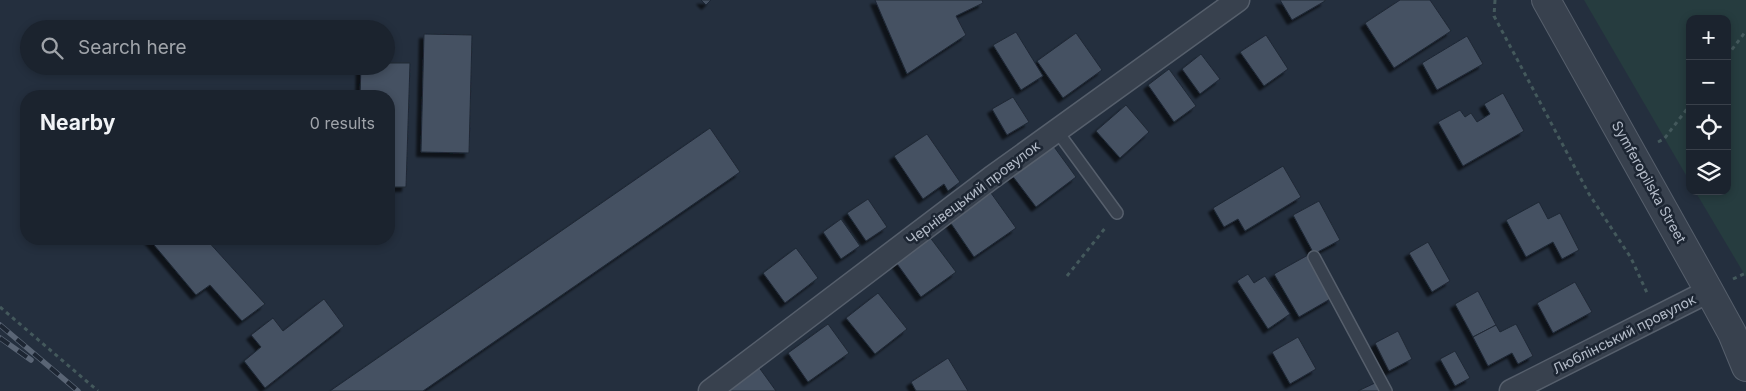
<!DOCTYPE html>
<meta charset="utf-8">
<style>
:root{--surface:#1b232e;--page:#282f3a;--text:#f1f3f6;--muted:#a0a4aa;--line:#39404a}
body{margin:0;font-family:Inter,sans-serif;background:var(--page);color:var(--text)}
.controls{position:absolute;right:15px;top:15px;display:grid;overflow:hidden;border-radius:10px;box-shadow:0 2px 8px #0003}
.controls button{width:45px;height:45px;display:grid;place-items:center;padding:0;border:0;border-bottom:1px solid var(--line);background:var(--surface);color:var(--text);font:25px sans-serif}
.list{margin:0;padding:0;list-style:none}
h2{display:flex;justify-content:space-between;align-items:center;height:65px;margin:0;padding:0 20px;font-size:21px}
h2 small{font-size:16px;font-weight:400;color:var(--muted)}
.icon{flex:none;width:28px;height:28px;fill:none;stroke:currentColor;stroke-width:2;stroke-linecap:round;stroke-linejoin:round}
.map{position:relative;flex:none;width:1746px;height:391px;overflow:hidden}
.search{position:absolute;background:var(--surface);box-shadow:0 2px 8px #0003;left:20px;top:20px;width:375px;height:55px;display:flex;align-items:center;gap:12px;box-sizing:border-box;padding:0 18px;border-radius:28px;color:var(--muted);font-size:19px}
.panel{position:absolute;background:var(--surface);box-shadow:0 2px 8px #0003;left:20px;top:90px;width:375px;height:155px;border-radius:20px}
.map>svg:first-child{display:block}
.green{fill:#263c3f}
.building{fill:#455162;stroke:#1f2835;filter:url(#shadow)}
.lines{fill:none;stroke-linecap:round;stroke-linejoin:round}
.service-casing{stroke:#565f6c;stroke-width:14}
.minor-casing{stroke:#565f6c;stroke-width:25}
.tertiary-casing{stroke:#565f6c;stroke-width:30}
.path{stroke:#44595c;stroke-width:3;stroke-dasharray:4 4;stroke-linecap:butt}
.service{stroke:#38414e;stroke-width:11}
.minor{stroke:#38414e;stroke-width:22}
.tertiary{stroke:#38414e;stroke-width:28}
.rail-casing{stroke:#5a6575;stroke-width:5.5}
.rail{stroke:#1d2633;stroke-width:4;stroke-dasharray:11;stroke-linecap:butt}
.labels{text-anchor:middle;stroke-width:5;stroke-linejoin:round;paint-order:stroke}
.street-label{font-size:14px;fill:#b4bcc9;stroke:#1d2633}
</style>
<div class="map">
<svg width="1746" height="391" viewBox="0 0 1746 391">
<defs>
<filter id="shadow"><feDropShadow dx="-4.5" dy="4.5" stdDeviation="1" flood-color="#0009"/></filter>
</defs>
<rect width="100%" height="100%" fill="#242f3e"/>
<polygon class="green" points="1584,0 1746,0 1746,277 1695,191 1727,191 1727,19 1690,19 1690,182"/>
<g class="building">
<polygon points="701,0 711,0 706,5"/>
<polygon points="875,0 982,0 983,3 956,16 966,35 907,74"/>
<polygon points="1280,0 1325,0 1325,1 1292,20"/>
<polygon points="1400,0 1430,0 1451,31 1394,68 1365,23"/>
<polygon points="1016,32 1043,76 1021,90 993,45"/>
<polygon points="1076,33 1102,70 1063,98 1037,61"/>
<polygon points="424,34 472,35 469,153 421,152"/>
<polygon points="1266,35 1288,69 1264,86 1240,52"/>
<polygon points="1467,36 1483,64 1437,90 1422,63"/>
<polygon points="1201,54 1220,79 1200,94 1182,69"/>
<polygon points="386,63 410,63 406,187 389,187 389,96 360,96 361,66 386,66"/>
<polygon points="1169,69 1196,106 1174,122 1148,85"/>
<polygon points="1503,93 1524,131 1463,166 1438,122 1460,110 1465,117 1471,113 1477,122 1490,114 1484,104"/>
<polygon points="1013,97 1029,122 1007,135 992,109"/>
<polygon points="1126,105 1149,132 1120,158 1096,131"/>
<polygon points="710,128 740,172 423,391 330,391"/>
<polygon points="927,134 960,182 948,191 944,184 923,199 894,156"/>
<polygon points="1052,144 1076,177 1036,207 1011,174"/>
<polygon points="1283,166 1301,197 1245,231 1238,219 1224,227 1213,208"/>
<polygon points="991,193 1016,228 974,257 950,222"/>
<polygon points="868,199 887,227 866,241 847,213"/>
<polygon points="1319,201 1340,240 1314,254 1293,215"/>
<polygon points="1539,202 1548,219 1560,213 1579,250 1562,259 1553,242 1526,257 1506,220"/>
<polygon points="841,219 860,246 841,259 823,232"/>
<polygon points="929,236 956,272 921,297 895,261"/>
<polygon points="149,239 206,239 265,304 242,321 210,285 196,295"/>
<polygon points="1428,242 1450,281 1432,292 1409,253"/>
<polygon points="796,248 818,278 785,303 763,273"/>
<polygon points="1308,255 1332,298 1299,317 1274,274"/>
<polygon points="1248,274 1254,283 1265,276 1290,314 1268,329 1237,281"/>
<polygon points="1575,282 1592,312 1553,333 1537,303"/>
<polygon points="1478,291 1496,325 1473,337 1455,304"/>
<polygon points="878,293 907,329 875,354 846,318"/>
<polygon points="324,299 344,326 265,388 244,361 261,347 251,335 273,318 283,331"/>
<polygon points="828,324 849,353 808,382 788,353"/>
<polygon points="1516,324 1533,356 1518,364 1512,353 1488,366 1473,337 1496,325 1500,332"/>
<polygon points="1398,331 1412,359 1389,371 1375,343"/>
<polygon points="1298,337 1316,369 1290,384 1272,352"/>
<polygon points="1455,351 1470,378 1455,386 1440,359"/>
<polygon points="948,358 968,391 916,391 911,382"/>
<polygon points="758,366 776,391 725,391"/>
<polygon points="1377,382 1381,391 1358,391"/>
</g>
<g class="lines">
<g class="service-casing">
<g id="service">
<polyline points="1057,131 1117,213"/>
<polyline points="1314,257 1386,391"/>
</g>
</g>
<g class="minor-casing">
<g id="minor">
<polyline points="710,391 991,178 1238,0"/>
<polyline points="1511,391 1709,291"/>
</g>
</g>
<g class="tertiary-casing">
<polyline id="tertiary" points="1546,0 1709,291 1732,333 1746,367"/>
</g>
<g class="path">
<polyline points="1495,0 1494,16 1589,194 1631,258 1648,295"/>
<polyline points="1727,56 1746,31"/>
<polyline points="1658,142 1664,139 1690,105"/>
<polyline points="1067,276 1106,227"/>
<polyline points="1733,279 1746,273"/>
<polyline points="0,307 98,391"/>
</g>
<use href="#service" class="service"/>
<use href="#minor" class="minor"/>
<use href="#tertiary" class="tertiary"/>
<g class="rail-casing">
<g id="rail">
<polyline points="0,325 78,391"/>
<polyline points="0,338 31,360"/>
</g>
</g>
<use href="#rail" class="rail"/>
</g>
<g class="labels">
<g class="street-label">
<text transform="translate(1649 182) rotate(61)" y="5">Symferopilska Street</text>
<text transform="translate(973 193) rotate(-37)" y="5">Чернівецький провулок</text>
<text transform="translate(1624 334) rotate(-27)" y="5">Люблінський провулок</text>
</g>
</g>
</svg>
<div class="controls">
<button>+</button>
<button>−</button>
<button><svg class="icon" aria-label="locate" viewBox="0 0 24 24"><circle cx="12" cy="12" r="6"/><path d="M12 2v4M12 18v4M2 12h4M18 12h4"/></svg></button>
<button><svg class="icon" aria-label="layers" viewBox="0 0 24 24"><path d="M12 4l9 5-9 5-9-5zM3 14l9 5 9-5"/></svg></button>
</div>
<div class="search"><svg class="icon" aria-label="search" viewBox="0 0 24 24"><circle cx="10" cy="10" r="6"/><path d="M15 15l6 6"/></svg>Search here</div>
<section class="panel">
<h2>Nearby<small>0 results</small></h2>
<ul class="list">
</ul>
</section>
</div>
